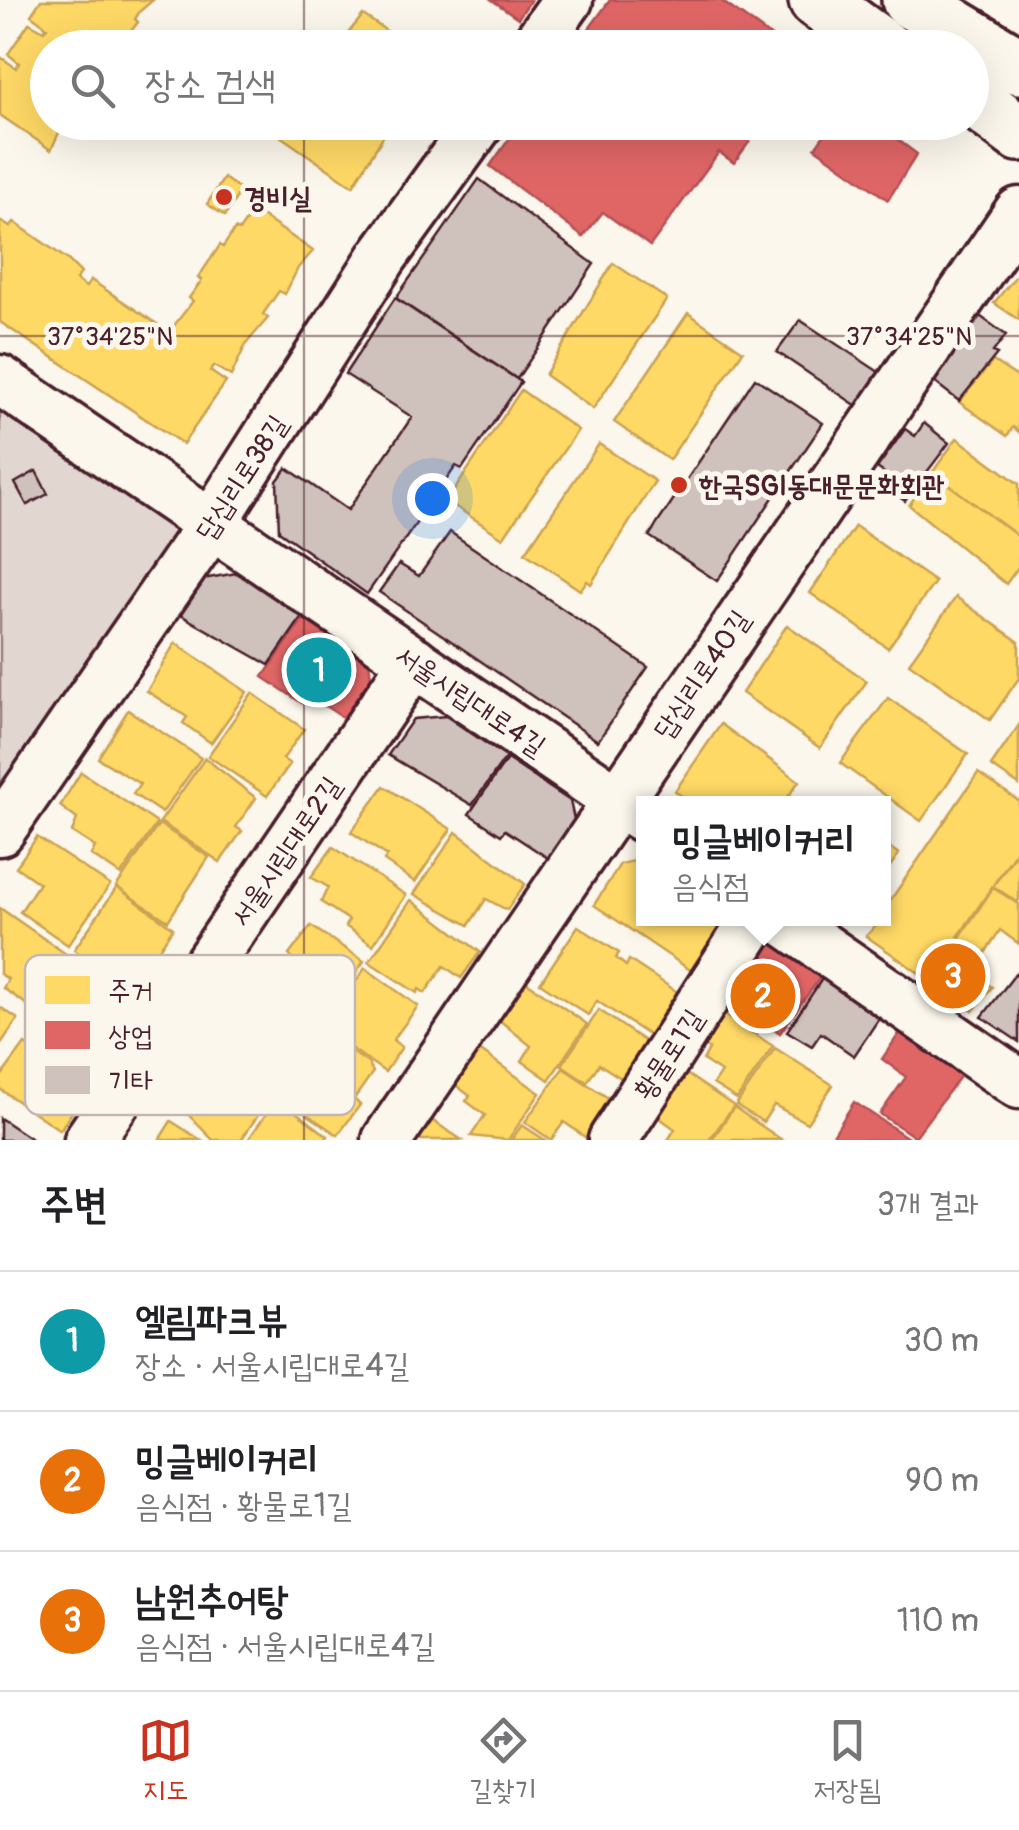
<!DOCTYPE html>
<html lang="ko">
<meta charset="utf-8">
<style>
:root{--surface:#fff;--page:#f6f6f6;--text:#202124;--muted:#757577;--line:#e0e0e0;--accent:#c8321e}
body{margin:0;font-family:Pangolin,"Poor Story",sans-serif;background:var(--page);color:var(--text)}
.you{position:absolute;left:432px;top:498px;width:35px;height:35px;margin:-25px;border:8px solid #fff;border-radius:50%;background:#1a73e8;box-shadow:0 0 0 15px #1a73e833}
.badge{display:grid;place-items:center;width:65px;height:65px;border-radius:50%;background:var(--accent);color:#fff;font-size:32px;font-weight:700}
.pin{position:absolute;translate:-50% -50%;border:5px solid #fff;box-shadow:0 2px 10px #0006}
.popup{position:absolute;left:636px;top:796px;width:255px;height:130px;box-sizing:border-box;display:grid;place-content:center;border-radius:0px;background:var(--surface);filter:drop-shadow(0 2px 8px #0005);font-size:32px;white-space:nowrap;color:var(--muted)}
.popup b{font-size:38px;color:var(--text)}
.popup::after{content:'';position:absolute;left:50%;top:100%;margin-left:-20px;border:20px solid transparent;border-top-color:var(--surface)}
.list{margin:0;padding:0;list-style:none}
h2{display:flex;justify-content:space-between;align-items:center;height:130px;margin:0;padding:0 40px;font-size:42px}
h2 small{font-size:32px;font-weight:400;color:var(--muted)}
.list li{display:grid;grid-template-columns:65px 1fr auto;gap:30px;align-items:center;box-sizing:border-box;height:140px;padding:0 40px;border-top:2px solid var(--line)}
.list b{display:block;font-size:38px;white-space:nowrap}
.list p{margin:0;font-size:32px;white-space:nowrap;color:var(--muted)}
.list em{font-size:32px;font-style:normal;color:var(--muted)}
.icon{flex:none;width:55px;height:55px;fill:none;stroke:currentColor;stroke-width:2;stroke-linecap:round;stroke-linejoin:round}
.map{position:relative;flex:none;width:1019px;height:1140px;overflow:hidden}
.search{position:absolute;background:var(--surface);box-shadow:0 10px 40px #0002;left:30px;right:30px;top:30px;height:110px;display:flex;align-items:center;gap:25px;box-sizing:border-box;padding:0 35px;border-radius:55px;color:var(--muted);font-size:38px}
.sheet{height:550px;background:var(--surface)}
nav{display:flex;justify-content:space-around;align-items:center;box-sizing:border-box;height:140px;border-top:2px solid var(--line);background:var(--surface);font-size:28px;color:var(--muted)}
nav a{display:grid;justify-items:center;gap:5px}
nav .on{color:var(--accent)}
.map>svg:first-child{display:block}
.green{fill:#e2d7d0;stroke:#967b7e;stroke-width:2.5}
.homes{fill:#ffd966;stroke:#c9a154;stroke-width:2.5}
.shops{fill:#e06666;stroke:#b35154;stroke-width:2.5}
.building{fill:#cfc2bc;stroke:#4a1f2b;stroke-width:2.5}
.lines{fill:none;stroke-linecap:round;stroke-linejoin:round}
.minor-casing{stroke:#4a1f2b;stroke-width:55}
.secondary-casing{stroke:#4a1f2b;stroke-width:62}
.minor{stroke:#fbf7ec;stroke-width:48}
.secondary{stroke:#fbf7ec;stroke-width:55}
.ticks{fill:none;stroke:#4a1f2b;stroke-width:2.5;stroke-opacity:0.45}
.poi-dot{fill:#c8321e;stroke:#fbf7ec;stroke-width:4}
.labels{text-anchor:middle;stroke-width:10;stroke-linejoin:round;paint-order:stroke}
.poi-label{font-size:28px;font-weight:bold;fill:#4a1f2b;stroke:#fbf7ec;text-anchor:start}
.street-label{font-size:28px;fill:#4a1f2b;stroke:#fbf7ec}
.key{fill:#fbf7ec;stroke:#c6b6b2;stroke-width:2.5}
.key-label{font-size:28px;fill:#4a1f2b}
.ticks-label{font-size:25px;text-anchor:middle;fill:#4a1f2b;stroke:#fbf7ec;stroke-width:10;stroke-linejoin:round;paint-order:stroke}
</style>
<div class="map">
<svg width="1019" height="1140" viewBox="0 0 1019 1140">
<rect width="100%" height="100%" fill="#fbf7ec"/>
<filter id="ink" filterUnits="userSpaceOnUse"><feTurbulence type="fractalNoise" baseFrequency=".01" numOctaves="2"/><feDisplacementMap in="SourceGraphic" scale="20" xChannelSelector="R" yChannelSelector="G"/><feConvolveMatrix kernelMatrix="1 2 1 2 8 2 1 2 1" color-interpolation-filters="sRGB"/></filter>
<g filter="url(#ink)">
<polygon class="green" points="0,400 194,532 0,813"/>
<g class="homes">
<polygon points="41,0 153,0 140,11 135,19 138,22 118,48 48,48 48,122 70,122 65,129 62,126 51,150 0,115 0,61 2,58 16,68 19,63 8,54 29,23 44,31 47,27 31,15"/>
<polygon points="363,15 412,48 336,48"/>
<polygon points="291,122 392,122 353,186 280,136"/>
<polygon points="224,178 241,190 225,216 207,204"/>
<polygon points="253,210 313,251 298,268 285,294 279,291 263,314 268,318 246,344 231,376 214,366 210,371 226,382 183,444 0,322 0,221 10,227 14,222 68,260 81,273 76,280 86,287 91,280 169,332 193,301 189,298 202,280 198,278 220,245 223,247 235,229 239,231"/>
<polygon points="613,263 667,299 593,409 545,375"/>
<polygon points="1019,272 1019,320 994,303"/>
<polygon points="688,313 743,351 669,460 614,422"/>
<polygon points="993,361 1019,378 1019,432 1013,427 1007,436 959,402"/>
<polygon points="521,390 578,430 503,538 447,501"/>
<polygon points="957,438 1019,484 1019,537 932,473"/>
<polygon points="599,444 655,481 591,584 587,581 580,590 525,553"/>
<polygon points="933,473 1019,537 1019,566 1006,584 909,505"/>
<polygon points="855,526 935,582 888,648 810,593"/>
<polygon points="956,597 1019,642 1019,678 990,720 909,663"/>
<polygon points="787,625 867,681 820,748 742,693"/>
<polygon points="175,643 247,692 211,743 183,723 187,717 147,691"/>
<polygon points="252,693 304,729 283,759 290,764 267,796 208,756"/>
<polygon points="888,698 968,754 921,821 840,763"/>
<polygon points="128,710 201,758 162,813 133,794 140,784 98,758"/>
<polygon points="721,724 799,781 783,804 692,804 675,791"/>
<polygon points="1019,725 1019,785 991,766"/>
<polygon points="205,758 256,798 236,827 242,831 220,862 160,822"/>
<polygon points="81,772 157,823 121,875 91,855 95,847 72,832 77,819 60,806"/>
<polygon points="978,773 1019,801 1019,847 929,980 866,936 883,918 883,911"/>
<polygon points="384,786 451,829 415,882 384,861 387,856 351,832"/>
<polygon points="159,824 209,857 168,921 116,887"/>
<polygon points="456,832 525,884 507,910 486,899 469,925 414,894"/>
<polygon points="37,837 110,885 68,945 20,912 39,883 16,867"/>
<polygon points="883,843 899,854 883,876"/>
<polygon points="333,847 406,895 373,945 345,926 349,920 321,902 328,887 311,877"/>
<polygon points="1019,849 1019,900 1017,902 993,886"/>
<polygon points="633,861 643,867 643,918 718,918 735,930 702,978 594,905 620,864"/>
<polygon points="117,887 173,928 153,958 145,953 124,983 74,950"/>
<polygon points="993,888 1019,904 1019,944 1000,930 972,973 947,956"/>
<polygon points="411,900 480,952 461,978 444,966 425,993 419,989 417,993 369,962"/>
<polygon points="0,908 66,954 29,1006 3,988 8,979 0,974"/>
<polygon points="311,926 364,961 320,1026 275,993 296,963 289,955"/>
<polygon points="578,926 619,953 616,958 626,966 629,960 688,999 659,1042 597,1001 588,1015 540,983"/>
<polygon points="947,958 992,987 973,1011 932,983"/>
<polygon points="365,968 418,1006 393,1040 402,1047 385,1072 323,1029"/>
<polygon points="68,981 132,1024 60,1130 0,1089 0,1078 25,1044 31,1048 47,1026 40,1021"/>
<polygon points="525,981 587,1024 549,1080 522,1061 531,1046 498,1019"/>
<polygon points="253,989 316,1032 277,1089 231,1055 250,1026 233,1015"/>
<polygon points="0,1007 18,1019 0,1045"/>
<polygon points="599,1010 659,1051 635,1087 599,1064 587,1082 562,1065"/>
<polygon points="719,1011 773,1046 737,1099 713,1084 721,1072 703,1060 709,1049 698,1043"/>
<polygon points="322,1031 368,1063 373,1072 354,1099 360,1105 338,1135 278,1095"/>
<polygon points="775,1048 833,1085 807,1123 774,1105 763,1122 736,1105"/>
<polygon points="478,1049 540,1093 508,1140 471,1136 485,1115 466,1101 470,1096 454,1084"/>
<polygon points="206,1057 269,1099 241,1140 213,1140 175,1101"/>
<polygon points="563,1068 620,1106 601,1140 589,1140 564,1122 551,1140 525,1122"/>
<polygon points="679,1069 734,1106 709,1140 668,1140 675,1129 657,1116"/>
<polygon points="277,1098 328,1136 325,1140 248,1140"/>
<polygon points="734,1107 782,1140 712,1140"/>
<polygon points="430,1119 462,1140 416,1140"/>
<polygon points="171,1121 201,1140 159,1140"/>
<polygon points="522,1125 545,1140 511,1140"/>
</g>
<g class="shops">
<polygon points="492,0 531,0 518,18"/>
<polygon points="610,0 720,0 787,48 575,48"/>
<polygon points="521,122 748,122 758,130 734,163 719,152 650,246 603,212 583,237 490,166"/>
<polygon points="833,122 874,122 917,154 888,200 815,148"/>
<polygon points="303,619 369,662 372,686 348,721 307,694 302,703 263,677"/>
<polygon points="770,935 824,972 780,1033 737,1005 751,981 743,976"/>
<polygon points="903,1028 961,1067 962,1074 915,1137 880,1114 906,1077 882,1059"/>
<polygon points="854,1102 911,1140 830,1140"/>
</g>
<g class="building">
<polygon points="479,179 594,264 517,379 396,298"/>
<polygon points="395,298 521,382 462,469 456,466 367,594 279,531 277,481 287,468 348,510 412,417 345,374"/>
<polygon points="977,314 1006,335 993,352 997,354 959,401 933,381 945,364 940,360"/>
<polygon points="800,320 879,372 857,406 777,352"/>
<polygon points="755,378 823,423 717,581 649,536"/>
<polygon points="924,423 949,443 905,501 880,483 887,475 877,468 905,429 915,436"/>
<polygon points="36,471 48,494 27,505 15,483"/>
<polygon points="450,532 648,667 598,741 379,592 399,564 419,576"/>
<polygon points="242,572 304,614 269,665 179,614 203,579"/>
<polygon points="446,716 506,757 472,805 388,755 413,719"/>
<polygon points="507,759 570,801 575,824 551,860 505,830 501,835 469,814"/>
<polygon points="826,973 882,1014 854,1056 821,1033 812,1046 787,1031"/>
<polygon points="1016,973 1019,975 1019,1042 982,1017"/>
<polygon points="0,1118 33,1140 0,1140"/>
</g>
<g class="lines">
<g class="minor-casing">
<g id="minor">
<polyline points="534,48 568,0"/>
<polyline points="0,380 642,817"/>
<polyline points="0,831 211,525 383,256 480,122"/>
<polyline points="780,918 1019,1084"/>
<polyline points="89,1140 414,661"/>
<polyline points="387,1140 1019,212"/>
<polyline points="613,1140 756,918"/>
</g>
</g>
<g class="secondary-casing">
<g id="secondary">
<polyline points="817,0 883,48"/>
<polyline points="910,0 1019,66"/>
<polyline points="972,98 1019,133"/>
</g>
</g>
<use href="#minor" class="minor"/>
<use href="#secondary" class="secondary"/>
</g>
</g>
<path class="ticks" d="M304 0V48M304 122V1140M0 336H1019"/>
<g class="poi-dot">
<circle cx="224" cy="197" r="10"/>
<circle cx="679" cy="485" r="10"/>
</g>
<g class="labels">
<g class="poi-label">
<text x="244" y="207">경비실</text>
<text x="699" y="495">한국SGI동대문문화회관</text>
</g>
<g class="street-label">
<text transform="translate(241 477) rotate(-57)" y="10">답십리로38길</text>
<text transform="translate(701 674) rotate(-56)" y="10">답십리로40길</text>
<text transform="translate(471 700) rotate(34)" y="10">서울시립대로4길</text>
<text transform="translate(285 851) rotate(-56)" y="10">서울시립대로2길</text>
<text transform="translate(668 1054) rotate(-57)" y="10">황물로1길</text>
</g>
</g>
<rect x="25" y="955" width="330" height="160" rx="15" class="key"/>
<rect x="45" y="976" width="45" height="28" fill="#ffd966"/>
<rect x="45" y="1021" width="45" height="28" fill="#e06666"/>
<rect x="45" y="1066" width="45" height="28" fill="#cfc2bc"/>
<g class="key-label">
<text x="108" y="1000">주거</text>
<text x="108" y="1045">상업</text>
<text x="108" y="1090">기타</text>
</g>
<g class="ticks-label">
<text x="110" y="345">37°34'25"N</text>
<text x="909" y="345">37°34'25"N</text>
</g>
</svg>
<div class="you"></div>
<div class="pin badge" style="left:319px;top:670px;background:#0f9aa8">1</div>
<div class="pin badge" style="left:763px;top:996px;background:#e8710a">2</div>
<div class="popup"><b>밍글베이커리</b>음식점</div>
<div class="pin badge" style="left:953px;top:976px;background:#e8710a">3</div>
<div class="search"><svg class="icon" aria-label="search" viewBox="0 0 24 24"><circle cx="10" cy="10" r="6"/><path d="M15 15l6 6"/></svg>장소 검색</div>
</div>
<section class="sheet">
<h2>주변<small>3개 결과</small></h2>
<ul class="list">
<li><span class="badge" style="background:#0f9aa8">1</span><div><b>엘림파크뷰</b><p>장소 · 서울시립대로4길</p></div><em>30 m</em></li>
<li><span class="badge" style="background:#e8710a">2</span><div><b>밍글베이커리</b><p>음식점 · 황물로1길</p></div><em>90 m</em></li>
<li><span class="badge" style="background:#e8710a">3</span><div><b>남원추어탕</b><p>음식점 · 서울시립대로4길</p></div><em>110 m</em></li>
</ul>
</section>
<nav>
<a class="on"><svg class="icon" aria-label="map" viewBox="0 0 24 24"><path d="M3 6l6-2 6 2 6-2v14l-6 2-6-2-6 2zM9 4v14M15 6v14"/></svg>지도</a>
<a><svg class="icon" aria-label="directions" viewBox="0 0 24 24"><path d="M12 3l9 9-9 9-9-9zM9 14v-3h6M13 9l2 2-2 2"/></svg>길찾기</a>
<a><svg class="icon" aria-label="saved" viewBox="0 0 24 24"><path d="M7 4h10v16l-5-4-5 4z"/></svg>저장됨</a>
</nav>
